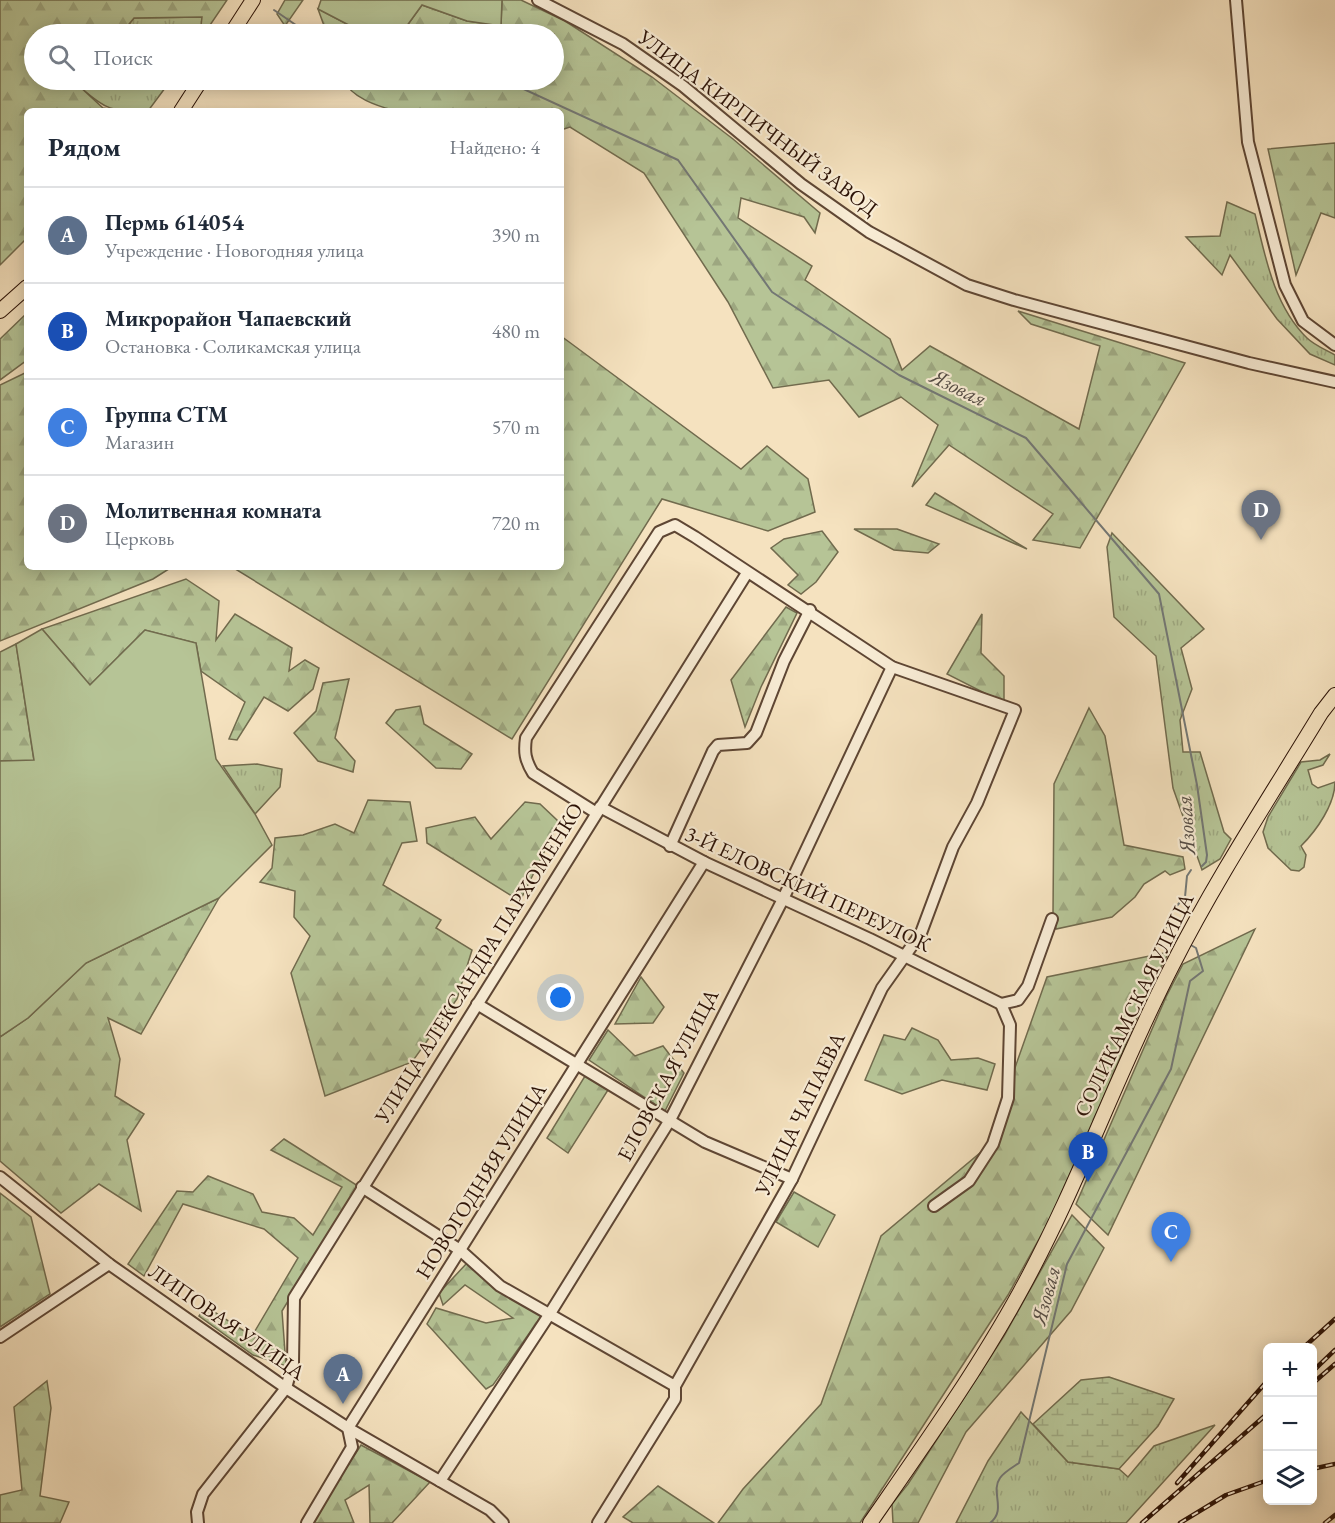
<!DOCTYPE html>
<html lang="ru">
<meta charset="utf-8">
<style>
:root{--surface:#fff;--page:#f6f6f7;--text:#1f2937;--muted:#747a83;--line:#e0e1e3;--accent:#0b8043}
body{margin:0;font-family:"EB Garamond",serif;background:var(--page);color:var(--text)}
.controls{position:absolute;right:18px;bottom:18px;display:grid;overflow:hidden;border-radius:9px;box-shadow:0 3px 15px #0003}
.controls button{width:54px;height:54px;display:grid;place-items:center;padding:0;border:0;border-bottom:2px solid var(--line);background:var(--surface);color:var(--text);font:30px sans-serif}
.you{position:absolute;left:561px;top:998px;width:21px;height:21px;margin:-15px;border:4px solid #fff;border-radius:50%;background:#1a73e8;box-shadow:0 0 0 9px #1a73e833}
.badge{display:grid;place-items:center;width:39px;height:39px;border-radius:50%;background:var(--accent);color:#fff;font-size:20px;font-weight:700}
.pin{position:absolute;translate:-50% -50px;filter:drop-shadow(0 2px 3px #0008)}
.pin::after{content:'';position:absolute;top:32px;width:21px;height:18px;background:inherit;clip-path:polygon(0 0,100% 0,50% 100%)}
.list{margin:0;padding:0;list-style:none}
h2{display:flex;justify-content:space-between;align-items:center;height:78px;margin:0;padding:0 24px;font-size:26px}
h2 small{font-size:20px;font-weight:400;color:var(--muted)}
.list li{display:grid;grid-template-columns:39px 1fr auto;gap:18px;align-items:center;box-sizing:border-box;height:96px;padding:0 24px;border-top:2px solid var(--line)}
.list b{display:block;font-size:22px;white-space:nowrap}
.list p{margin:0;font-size:20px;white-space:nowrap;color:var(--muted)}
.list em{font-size:20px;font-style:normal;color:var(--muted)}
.icon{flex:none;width:33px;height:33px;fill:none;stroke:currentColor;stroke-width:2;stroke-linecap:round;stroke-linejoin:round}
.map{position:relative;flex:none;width:1335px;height:1523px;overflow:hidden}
.search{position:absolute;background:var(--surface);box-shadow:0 3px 15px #0003;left:24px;top:24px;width:540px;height:66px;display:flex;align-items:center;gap:15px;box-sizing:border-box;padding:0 21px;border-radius:33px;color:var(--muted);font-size:22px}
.panel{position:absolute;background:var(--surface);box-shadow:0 3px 15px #0003;left:24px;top:108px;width:540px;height:462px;border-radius:9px}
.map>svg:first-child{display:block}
.grass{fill:url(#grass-tufts);stroke:#716b4e;stroke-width:1.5}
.forest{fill:url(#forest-firs);stroke:#716b4e;stroke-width:1.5}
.wetland{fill:url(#wetland-marsh);stroke:#716b4e;stroke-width:1.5}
.garden{fill:#b6c496;stroke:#716b4e;stroke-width:1.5}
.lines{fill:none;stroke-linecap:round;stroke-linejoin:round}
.stream{stroke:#737774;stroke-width:2}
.minor-casing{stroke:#5e4634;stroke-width:14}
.major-casing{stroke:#2c1206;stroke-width:16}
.minor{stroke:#f8ecd5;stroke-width:10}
.major{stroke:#f5e2bf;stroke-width:14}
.rail-casing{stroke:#2c1206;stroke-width:4.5}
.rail{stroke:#f8ecd5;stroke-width:2;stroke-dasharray:7;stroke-linecap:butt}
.labels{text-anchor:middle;stroke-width:4.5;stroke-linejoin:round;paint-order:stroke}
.street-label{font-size:21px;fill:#2c1206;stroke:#f8ecd5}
.water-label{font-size:22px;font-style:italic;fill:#554d46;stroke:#f8ecd5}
</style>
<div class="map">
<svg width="1335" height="1523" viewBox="0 0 1335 1523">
<defs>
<pattern id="grass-tufts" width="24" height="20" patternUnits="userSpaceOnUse" patternTransform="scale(1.5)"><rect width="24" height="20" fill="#b6c496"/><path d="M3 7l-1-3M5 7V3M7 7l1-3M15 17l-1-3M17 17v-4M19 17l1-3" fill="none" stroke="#9da780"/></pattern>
<pattern id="forest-firs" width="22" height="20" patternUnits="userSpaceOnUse" patternTransform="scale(1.5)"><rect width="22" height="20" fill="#b6c496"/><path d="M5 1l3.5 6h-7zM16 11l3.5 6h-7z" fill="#9da780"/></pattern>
<pattern id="wetland-marsh" width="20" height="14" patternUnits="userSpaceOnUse" patternTransform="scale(1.5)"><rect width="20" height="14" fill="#b6c496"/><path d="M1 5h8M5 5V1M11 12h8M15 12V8" fill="none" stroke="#9da780"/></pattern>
</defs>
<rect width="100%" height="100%" fill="#f5e2bf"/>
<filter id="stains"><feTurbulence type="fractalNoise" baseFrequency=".00333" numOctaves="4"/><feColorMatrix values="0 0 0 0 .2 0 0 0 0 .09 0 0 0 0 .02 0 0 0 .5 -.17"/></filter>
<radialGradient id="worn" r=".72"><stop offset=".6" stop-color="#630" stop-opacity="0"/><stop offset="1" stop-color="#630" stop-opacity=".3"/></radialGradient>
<g class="grass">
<polygon points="203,17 200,34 121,34 134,18"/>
<path d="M84 80H171L148 111C111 111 107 111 79 86Z"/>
<path d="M1227 202 1255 214C1265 256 1274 306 1307 338 1314 345 1326 350 1335 355V365L1310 354 1277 319 1230 255 1222 275 1186 237 1220 236Z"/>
<polygon points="1112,533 1204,629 1181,648 1192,689 1180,720 1183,752 1200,752 1224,832 1231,839 1220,859 1202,870 1173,788 1156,656 1114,617 1107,547"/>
<path d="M1330 754 1323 765 1308 770 1312 784 1318 788 1335 782C1335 804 1317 830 1301 846L1306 855 1304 867 1299 871 1291 870 1268 848 1263 832 1268 817 1301 762 1320 760Z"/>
<polygon points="257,764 282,769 280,787 255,814 223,766"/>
<polygon points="1021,1412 1068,1462 1119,1469 1128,1477 1154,1446 1215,1425 1126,1523 956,1523 988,1461"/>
</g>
<g class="forest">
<polygon points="0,0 227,0 204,34 200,34 202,17 134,18 121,34 34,34 34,80 84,80 79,86 103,108 123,111 27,111 27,238 0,265"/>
<polygon points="285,0 303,0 285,26 277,14"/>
<path d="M502 0H521L565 21 652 77 733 139 820 213 815 233 804 217 741 198 738 218 812 266 805 280 890 339 902 370 930 346 1079 429 1100 346 1031 324 1018 311 1185 363 1080 548 1033 540 1053 514 949 445 912 487 938 425 901 397 859 417 829 380 773 388 728 302 644 173 570 127 561 130V111H395C378 106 351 98 344 80H554V34H401L422 5 467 21 501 26Z"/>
<polygon points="318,9 366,34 327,34"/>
<polygon points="1335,143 1335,218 1321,213 1296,275 1268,149"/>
<polygon points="27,313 27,360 0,380 0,339"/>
<polygon points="561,336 741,469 767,446 808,479 815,512 768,531 662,499 512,739 232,567 561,567"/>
<polygon points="27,372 27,567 172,567 153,579 0,641 0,385"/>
<polygon points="935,493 1027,549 926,505"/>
<polygon points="897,529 939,544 928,553 894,550 854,529"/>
<polygon points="822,531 838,552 816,582 801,594 788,585 798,575 771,548 784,539"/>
<polygon points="186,579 219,601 216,640 235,614 292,648 289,671 305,660 319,668 313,689 288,711 264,697 237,740 229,739 245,702 201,671 196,643 145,630 90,685 42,629"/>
<polygon points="786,607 797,613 761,687 745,727 731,680"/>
<polygon points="982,614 981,653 1004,676 1004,703 947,674"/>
<polygon points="16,644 34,761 0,761 0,652"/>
<polygon points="349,679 335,738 355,761 353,772 318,761 294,733 316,711 323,683"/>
<polygon points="420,706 424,724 472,754 461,769 436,768 386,723 396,710"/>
<polygon points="1089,708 1105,736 1124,845 1183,857 1185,869 1170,875 1165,871 1144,884 1135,897 1112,917 1056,929 1053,915 1054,784"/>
<polygon points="368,800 410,802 417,841 402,843 383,885 441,920 436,928 472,950 457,999 412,1062 325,1096 291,973 310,936 294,917 295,891 260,882 272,868 275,838 303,835 335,824 354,833"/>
<polygon points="525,802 540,804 559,822 520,901 427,843 426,828 475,817 491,839"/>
<polygon points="219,898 141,1034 108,1018 120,1059 115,1096 144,1114 127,1140 141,1211 99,1184 61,1213 0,1161 0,1037 28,1018 86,963"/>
<polygon points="1255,929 1108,1235 1076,1204 1166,997 1183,964"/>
<polygon points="1169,952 1144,1001 1059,1203 1008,1295 860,1523 718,1523 743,1489 821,1404 881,1236 987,1147 1047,977"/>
<polygon points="641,977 664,1007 653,1023 615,1024"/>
<polygon points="912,1028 938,1040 951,1060 978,1058 995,1064 987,1090 942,1080 902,1094 865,1080 884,1035 905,1040"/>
<polygon points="608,1030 635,1056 663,1046 684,1073 665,1111 589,1060"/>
<polygon points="585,1076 608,1090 568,1153 547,1138"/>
<polygon points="284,1139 358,1186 282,1311 286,1366 253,1355 199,1316 205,1306 252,1336 298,1258 264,1229 183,1204 144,1276 128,1264 177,1191 193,1192 208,1176 253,1194 262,1212 294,1218 313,1235 342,1187 271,1150"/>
<polygon points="794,1192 835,1215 818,1247 776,1222"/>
<polygon points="0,1193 31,1217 50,1294 0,1327"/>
<polygon points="1072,1215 1104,1248 1071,1311 966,1432 918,1523 893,1523 892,1504 908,1484 1004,1336"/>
<polygon points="467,1263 542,1315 493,1385 486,1389 427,1324 436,1308 486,1323 513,1318 465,1285 443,1305 439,1293"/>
<polygon points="47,1381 51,1408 40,1496 69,1502 60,1523 0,1523 0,1495 22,1490 14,1407"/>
<polygon points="361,1445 430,1482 392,1523 370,1523 369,1485 345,1500 354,1523 311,1523"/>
<polygon points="658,1486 714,1523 633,1523 623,1517"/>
</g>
<polygon class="wetland" points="1109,1377 1174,1399 1158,1426 1119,1469 1068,1462 1033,1424 1081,1380"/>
<g class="garden">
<polygon points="321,0 502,0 501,26 467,21 422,5 401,34 366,34 318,9"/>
<polygon points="42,629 90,685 145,630 196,643 216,759 255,814 272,845 219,898 86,963 28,1018 0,1037 0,761 34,760 16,644"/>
</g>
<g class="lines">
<g class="stream">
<polyline points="274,10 309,34"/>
<polyline points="504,80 678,160 772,292 899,375 1026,438 1159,594 1197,785 1207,855 1206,862 1202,866"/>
<polyline points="1181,940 1164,932 1172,911 1185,897 1187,876 1191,870"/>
<path d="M990 1523C1007 1510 990 1492 1000 1478 1004 1472 1013 1467 1019 1463L1067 1264 1171 1069 1190 981 1203 971 1196 948 1189 944"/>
</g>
<g class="minor-casing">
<g id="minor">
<polyline points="538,0 623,44 683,86 801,184 869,232 967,285 1014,300 1249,363 1335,382"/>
<polyline points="1236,0 1248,142 1285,285 1303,321 1335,345"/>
<polyline points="600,807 704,862 870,939 1001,1004"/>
<path d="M595 812 533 773C525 760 524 752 526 738L659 532 675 525 695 537 892 667 1015 710 977 803 953 847 921 933 882 988 792 1179 675 1386V1399L598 1523"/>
<polyline points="670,846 713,751 718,745 747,743 756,733 784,661 810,610"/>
<polyline points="477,1004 705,1142 792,1179"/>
<polyline points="1001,1004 1018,1000 1028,986 1052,919"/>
<polyline points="0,1177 109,1264 286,1388 348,1428 490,1510 503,1523"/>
<polyline points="362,1187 460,1250 500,1286 675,1386"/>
<polyline points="934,1206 969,1181 993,1144 1008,1098 1010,1025 1001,1004"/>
<polyline points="0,1337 109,1264"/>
<polyline points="440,1481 549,1315 670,1120 783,899 892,667"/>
<polyline points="198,1523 197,1512 203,1494 286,1388 293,1363 294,1298 747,573"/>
<polyline points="307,1523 352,1447 348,1428 704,862"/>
</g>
</g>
<g class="major-casing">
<g id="major">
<polyline points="231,34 253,0"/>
<polyline points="181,111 201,80"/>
<polyline points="0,311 27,287"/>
<path d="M870 1523C922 1448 976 1372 1020 1292 1078 1187 1117 1073 1172 966 1216 879 1270 797 1321 713L1335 695"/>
</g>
</g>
<use href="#minor" class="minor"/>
<use href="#major" class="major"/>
<g class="rail-casing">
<g id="rail">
<polyline points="1303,1348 1335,1319"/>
<polyline points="1312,1372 1335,1350"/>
<polyline points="1312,1384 1335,1364"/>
<polyline points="1312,1469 1335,1464"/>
<polyline points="1177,1483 1268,1380"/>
<polyline points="1142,1523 1268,1413"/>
<polyline points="1180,1523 1226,1495 1268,1480"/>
<polyline points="1325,1523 1335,1515"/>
</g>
</g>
<use href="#rail" class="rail"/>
</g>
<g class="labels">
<g class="street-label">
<text transform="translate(758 123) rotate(37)" y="7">УЛИЦА КИРПИЧНЫЙ ЗАВОД</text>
<text transform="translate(808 889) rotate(25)" y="7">3-Й ЕЛОВСКИЙ ПЕРЕУЛОК</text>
<text transform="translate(479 963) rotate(-58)" y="7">УЛИЦА АЛЕКСАНДРА ПАРХОМЕНКО</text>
<text transform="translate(1134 1005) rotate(-64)" y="7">СОЛИКАМСКАЯ УЛИЦА</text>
<text transform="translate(668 1075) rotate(-62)" y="7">ЕЛОВСКАЯ УЛИЦА</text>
<text transform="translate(800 1114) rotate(-64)" y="7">УЛИЦА ЧАПАЕВА</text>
<text transform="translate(481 1181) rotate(-58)" y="7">НОВОГОДНЯЯ УЛИЦА</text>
<text transform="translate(227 1322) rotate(35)" y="7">ЛИПОВАЯ УЛИЦА</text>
</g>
<g class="water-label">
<text transform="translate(959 387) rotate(26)" y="8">Язовая</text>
<text transform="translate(1185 825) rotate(-94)" y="8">Язовая</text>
<text transform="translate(1045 1295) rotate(-75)" y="8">Язовая</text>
</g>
</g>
<rect width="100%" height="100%" filter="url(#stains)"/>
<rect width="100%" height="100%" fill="url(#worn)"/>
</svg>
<div class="controls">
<button>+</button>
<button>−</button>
<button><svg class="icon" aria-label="layers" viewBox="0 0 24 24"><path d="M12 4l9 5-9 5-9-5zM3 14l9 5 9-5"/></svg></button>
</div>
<div class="you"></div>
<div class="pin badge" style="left:343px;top:1404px;background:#5c6f8a">A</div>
<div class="pin badge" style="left:1088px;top:1182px;background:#1a4fb4">B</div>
<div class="pin badge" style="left:1171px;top:1262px;background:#3f7fe0">C</div>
<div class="pin badge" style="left:1261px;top:540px;background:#6b7280">D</div>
<div class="search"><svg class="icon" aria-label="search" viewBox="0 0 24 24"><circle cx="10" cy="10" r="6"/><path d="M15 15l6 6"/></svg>Поиск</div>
<section class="panel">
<h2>Рядом<small>Найдено: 4</small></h2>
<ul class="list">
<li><span class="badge" style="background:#5c6f8a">A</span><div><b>Пермь 614054</b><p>Учреждение · Новогодняя улица</p></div><em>390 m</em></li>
<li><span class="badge" style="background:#1a4fb4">B</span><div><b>Микрорайон Чапаевский</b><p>Остановка · Соликамская улица</p></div><em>480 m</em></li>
<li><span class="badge" style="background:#3f7fe0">C</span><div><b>Группа СТМ</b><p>Магазин</p></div><em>570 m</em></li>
<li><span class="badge" style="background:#6b7280">D</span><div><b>Молитвенная комната</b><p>Церковь</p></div><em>720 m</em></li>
</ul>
</section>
</div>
